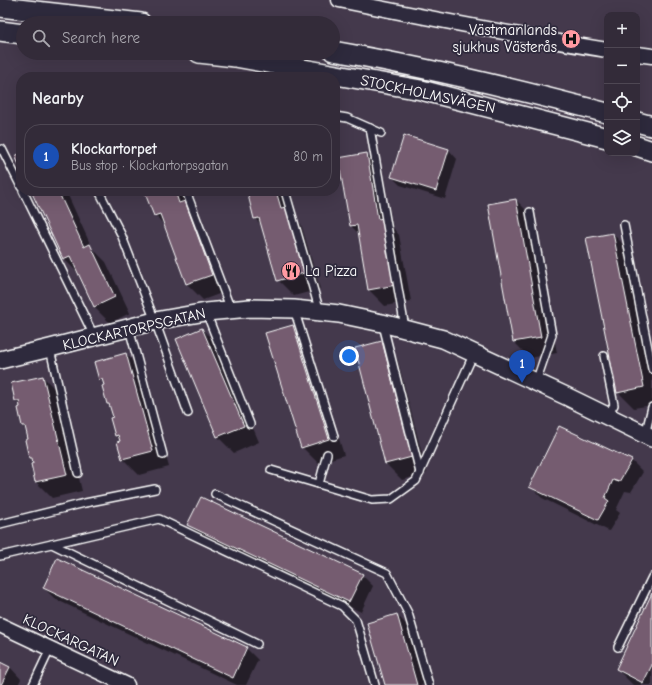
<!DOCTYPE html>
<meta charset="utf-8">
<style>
:root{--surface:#332b39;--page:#3b3341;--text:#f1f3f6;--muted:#a9a7ae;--line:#4e4753;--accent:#ff9aa2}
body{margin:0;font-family:"Comic Neue",sans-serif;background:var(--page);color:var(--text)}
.controls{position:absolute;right:12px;top:12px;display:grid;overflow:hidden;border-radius:8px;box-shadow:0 4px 16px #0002}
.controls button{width:36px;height:36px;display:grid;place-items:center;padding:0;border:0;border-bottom:1px solid var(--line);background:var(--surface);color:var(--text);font:20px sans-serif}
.you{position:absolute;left:349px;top:356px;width:14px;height:14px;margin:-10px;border:3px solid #fff;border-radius:50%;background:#1a73e8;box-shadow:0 0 0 6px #1a73e833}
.badge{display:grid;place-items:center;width:26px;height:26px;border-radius:50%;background:var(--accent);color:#fff;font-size:13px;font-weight:700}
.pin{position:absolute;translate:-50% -33px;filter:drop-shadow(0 1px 2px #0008)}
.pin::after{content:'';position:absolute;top:21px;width:14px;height:12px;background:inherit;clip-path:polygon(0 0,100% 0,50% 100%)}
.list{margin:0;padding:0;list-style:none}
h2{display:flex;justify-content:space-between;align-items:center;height:52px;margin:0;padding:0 16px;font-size:17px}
h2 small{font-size:13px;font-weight:400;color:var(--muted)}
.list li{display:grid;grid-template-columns:26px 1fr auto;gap:12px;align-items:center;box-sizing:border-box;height:64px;margin:0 8px 8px;padding:0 8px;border:1px solid var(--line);border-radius:16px}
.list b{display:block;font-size:15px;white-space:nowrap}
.list p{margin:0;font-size:13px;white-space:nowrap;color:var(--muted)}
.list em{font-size:13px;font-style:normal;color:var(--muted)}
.icon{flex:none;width:22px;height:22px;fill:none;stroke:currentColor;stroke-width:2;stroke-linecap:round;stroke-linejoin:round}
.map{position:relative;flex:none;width:652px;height:685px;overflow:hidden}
.search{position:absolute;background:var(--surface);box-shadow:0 4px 16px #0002;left:16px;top:16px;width:324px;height:44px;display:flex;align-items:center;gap:10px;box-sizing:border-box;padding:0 14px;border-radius:22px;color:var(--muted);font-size:15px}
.panel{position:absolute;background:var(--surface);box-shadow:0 4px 16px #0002;left:16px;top:72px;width:324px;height:124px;border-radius:16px}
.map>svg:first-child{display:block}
.shadow{fill:#0007}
.building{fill:#745c6f;stroke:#fff}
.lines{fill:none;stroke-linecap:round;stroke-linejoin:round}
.service-casing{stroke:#fff;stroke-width:10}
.minor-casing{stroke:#fff;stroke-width:17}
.tertiary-casing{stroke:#fff;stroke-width:20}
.secondary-casing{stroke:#fff;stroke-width:22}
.service{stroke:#2f2a3d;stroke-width:7}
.minor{stroke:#2f2a3d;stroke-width:14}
.tertiary{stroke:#2f2a3d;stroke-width:17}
.secondary{stroke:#2f2a3d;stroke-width:19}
.labels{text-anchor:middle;stroke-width:3.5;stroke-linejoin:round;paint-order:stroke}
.poi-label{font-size:15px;fill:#fff;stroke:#2f2a3d;text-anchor:end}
.street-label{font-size:15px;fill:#fff;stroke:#2f2a3d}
</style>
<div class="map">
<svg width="652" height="685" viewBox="0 0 652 685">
<rect width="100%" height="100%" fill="#44394c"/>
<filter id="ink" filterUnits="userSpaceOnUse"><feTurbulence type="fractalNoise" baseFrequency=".025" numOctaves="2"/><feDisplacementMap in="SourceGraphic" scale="8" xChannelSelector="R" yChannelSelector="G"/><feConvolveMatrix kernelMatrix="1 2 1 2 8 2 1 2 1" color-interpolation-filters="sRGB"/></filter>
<g filter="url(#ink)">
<g class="shadow">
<polygon points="404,137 449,150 457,159 445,199 400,185 392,177"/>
<polygon points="366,154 382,170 393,228 399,235 411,301 385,306 369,290 359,234 351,226 340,159"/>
<polygon points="32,191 66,191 92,248 106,262 130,313 110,323 94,307 80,275 64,259"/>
<polygon points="146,191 185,191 191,209 201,218 227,291 203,300 187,284 166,227 155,215"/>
<polygon points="248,191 286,191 294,217 301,224 320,289 294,296 278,280 263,226 255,219"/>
<polygon points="516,200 532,216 557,353 530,358 514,342 490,205"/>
<polygon points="613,234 629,250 652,364 652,405 634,408 618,392"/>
<polygon points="293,326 309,342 344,455 318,463 302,447"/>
<polygon points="202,329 218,345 259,442 234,453 218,437 177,339"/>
<polygon points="381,342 397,358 427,473 402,480 386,464"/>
<polygon points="126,354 142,370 169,467 139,475 123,459 118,442 121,442 116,435 114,418 112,408 108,404 105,384 100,379"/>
<polygon points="43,377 59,393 82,491 52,498 36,482 34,462 30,458 29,440 27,430 23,426 21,406 16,401"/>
<polygon points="559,427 632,461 643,472 631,492 625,491 616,510 620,513 609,531 542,498 531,487"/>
<polygon points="189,525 362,575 373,586 361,612 200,536"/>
<polygon points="58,559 246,648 258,660 246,685 237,685 55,599 44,588"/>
<polygon points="652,596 652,685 633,685 617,669"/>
<polygon points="397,615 408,626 425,685 386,685"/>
<polygon points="0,663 10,667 21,679 18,685 0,685"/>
</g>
<g class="building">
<polygon points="404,135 449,149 436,191 391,177"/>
<polygon points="21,153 21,169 15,156"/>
<polygon points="367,153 378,219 384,218 396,285 368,290 357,225 350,226 338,158"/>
<polygon points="31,191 58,191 84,247 90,244 115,297 94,307 70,256 63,259"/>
<polygon points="144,191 175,191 179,203 185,201 212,275 186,284 160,214 154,216"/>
<polygon points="247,191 276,191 281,208 286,207 304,273 277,281 259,218 254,219"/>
<polygon points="516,199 541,337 513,342 488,204"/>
<polygon points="613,233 644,387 617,393 586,238"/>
<polygon points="293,325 329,439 301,448 265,333"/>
<polygon points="202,328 244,426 217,437 176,339"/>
<polygon points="382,341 412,457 385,464 355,348"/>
<polygon points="126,353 153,451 122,459 117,442 120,441 118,435 115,436 110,418 113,417 109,404 107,404 102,386 104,385 102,379 99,380 94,362"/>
<polygon points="43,376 67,475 35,482 31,464 33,463 32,458 29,458 25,440 28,439 25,426 22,426 18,408 20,407 19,401 15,401 11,383"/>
<polygon points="559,426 632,460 619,482 613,480 605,498 609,501 598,520 529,487"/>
<polygon points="201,497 363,574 349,602 187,525"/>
<polygon points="57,558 247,647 233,678 43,588"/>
<polygon points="652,593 652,665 643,683 616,669"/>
<polygon points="397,614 417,685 385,685 367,623"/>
<polygon points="0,662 10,667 1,685 0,685"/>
</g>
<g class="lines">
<g class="service-casing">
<g id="service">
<polyline points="335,116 347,118 381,133"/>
<polyline points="370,128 405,328"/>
<polyline points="0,150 2,149 21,187"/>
<polyline points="23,191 94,336"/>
<polyline points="99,191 121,234 155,321 188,413"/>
<polyline points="186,191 231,310"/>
<polyline points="285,191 320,312"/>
<polyline points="530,212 552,335 536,382"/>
<polyline points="624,225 652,369"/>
<polyline points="294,309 334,436"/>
<polyline points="206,312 250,424"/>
<polyline points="383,325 420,473"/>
<polyline points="129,328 163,455"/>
<polyline points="50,349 78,473"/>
<polyline points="604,356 614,405 607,416"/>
<polyline points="645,435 652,407"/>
<polyline points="271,470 372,500 391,499 416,481 474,353"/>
<polyline points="319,484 327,454"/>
<polyline points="215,494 387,573 408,613 429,685"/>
<polyline points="0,524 85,503 155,489"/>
<polyline points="52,544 257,644"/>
<polyline points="0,556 159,519 342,606 356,620 375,685"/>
<polyline points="618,647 652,577"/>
<polyline points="33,685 50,649"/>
</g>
</g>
<g class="minor-casing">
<g id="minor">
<path d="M339 0C428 18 517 36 607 50"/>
<polyline points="637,54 652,56"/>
<polyline points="0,625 127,685"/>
</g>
</g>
<g class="tertiary-casing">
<polyline id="tertiary" points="0,360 50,348 155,321 206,312 250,308 294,309 339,314 382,323 443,339 566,396 652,438"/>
</g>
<g class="secondary-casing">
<g id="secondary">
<polyline points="0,7 141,23"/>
<polyline points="0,31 23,34"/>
<path d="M333 51C425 67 516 89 607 113"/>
<polyline points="199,53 235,57 421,90 607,138"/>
<polyline points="637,122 652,126"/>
<polyline points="637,146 652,151"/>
</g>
</g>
<use href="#service" class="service"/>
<use href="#minor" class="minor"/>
<use href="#tertiary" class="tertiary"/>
<use href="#secondary" class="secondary"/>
</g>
</g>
<defs>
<g id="hospital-disc" transform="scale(1)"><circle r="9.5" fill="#ff9aa2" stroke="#2f2a3d"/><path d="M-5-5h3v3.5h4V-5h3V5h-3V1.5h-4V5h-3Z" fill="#111"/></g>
<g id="restaurant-disc" transform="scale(1)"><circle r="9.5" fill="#ff9aa2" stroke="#2f2a3d"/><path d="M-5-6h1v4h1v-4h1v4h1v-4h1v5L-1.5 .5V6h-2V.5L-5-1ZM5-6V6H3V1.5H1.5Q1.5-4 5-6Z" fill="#111"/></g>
</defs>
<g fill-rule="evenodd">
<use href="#hospital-disc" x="571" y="39"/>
<use href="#restaurant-disc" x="291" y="271"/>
</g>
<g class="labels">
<g class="poi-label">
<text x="557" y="35">Västmanlands<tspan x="557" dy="17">sjukhus Västerås</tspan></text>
<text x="305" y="276" text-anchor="start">La Pizza</text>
</g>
<g class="street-label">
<text transform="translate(428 94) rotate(12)" y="5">STOCKHOLMSVÄGEN</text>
<text transform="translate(134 329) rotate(-13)" y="5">KLOCKARTORPSGATAN</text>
<text transform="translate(71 640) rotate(25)" y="5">KLOCKARGATAN</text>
</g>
</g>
</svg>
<div class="controls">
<button>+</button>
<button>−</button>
<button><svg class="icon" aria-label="locate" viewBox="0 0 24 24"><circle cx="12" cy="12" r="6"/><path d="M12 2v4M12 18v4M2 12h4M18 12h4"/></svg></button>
<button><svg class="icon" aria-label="layers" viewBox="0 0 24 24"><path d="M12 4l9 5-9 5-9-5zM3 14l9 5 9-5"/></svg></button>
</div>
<div class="you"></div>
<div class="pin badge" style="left:522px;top:383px;background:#1a4fb4">1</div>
<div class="search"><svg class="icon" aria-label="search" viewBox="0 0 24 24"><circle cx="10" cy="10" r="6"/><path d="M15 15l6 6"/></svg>Search here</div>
<section class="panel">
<h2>Nearby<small></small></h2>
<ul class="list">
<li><span class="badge" style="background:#1a4fb4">1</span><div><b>Klockartorpet</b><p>Bus stop · Klockartorpsgatan</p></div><em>80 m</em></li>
</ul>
</section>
</div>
